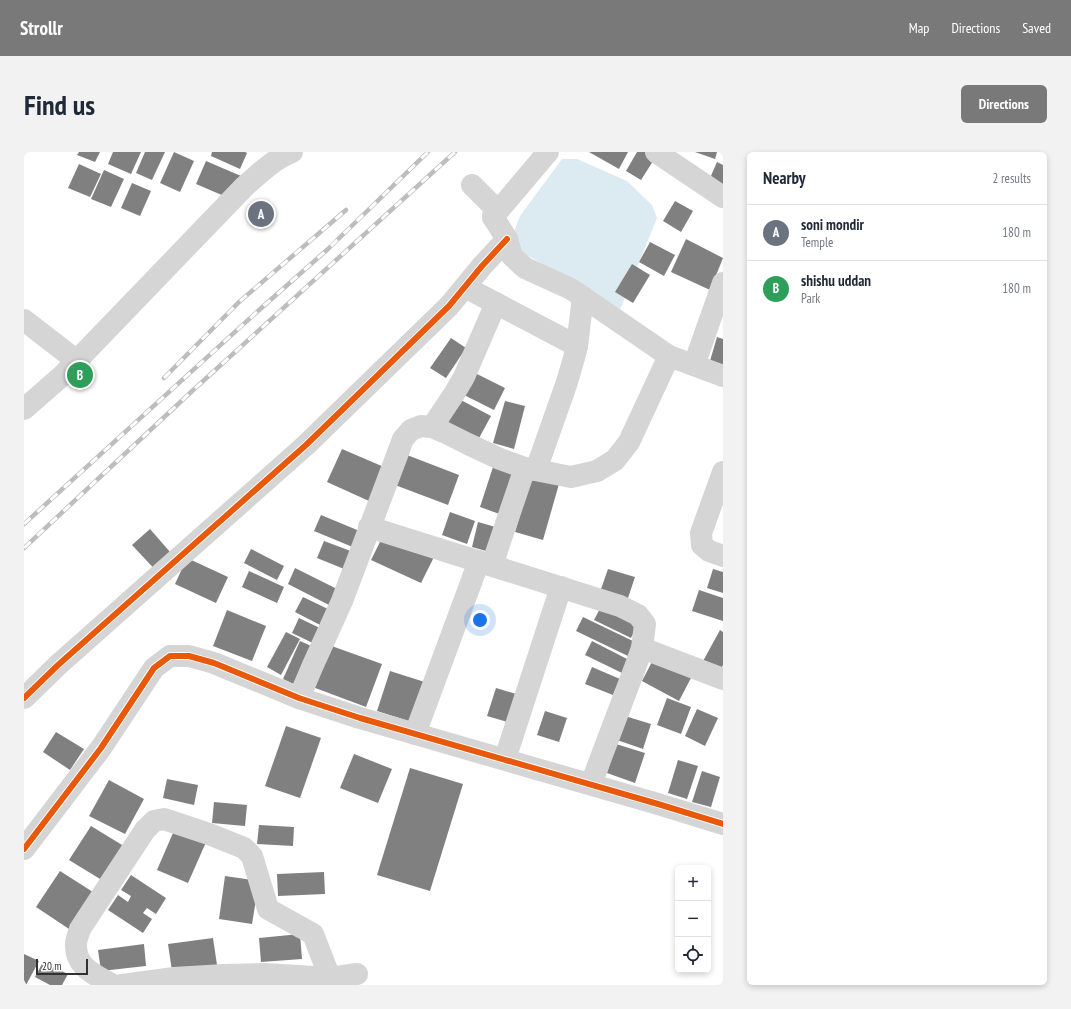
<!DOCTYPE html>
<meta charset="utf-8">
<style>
:root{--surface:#fff;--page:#f2f2f3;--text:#1f2937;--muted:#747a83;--line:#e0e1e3;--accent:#797979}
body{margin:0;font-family:"PT Sans Narrow",sans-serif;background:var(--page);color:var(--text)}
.controls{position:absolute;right:12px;bottom:12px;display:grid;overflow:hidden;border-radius:6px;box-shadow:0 2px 6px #0003}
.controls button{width:36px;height:36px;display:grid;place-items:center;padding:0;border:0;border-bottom:1px solid var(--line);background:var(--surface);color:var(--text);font:20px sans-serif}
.scale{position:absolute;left:12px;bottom:10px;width:52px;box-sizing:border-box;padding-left:4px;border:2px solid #313131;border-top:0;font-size:11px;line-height:14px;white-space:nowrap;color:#313131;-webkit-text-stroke:3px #fff;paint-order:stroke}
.you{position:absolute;left:456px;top:468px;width:14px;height:14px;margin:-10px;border:3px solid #fff;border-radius:50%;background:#1a73e8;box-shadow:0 0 0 6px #1a73e833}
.badge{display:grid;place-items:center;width:26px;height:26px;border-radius:50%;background:var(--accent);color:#fff;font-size:13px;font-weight:700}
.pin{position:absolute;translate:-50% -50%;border:2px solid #fff;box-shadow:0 1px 4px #0006}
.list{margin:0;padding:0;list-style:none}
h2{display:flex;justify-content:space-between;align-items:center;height:52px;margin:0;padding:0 16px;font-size:17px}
h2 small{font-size:13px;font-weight:400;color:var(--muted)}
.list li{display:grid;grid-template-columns:26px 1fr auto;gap:12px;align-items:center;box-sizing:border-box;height:56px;padding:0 16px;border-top:1px solid var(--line)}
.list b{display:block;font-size:15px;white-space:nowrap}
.list p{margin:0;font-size:13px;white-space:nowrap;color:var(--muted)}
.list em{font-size:13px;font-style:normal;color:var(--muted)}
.icon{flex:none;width:22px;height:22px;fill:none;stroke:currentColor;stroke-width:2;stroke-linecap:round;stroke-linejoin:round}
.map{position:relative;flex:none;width:699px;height:833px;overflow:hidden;border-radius:6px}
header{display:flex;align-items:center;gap:24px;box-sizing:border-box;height:56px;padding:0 20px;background:var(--accent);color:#fff}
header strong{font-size:19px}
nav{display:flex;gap:22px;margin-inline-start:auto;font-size:14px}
.intro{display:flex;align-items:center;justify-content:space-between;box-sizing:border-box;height:96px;padding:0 24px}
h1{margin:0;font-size:28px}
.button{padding:10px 18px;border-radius:6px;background:var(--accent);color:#fff;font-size:14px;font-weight:700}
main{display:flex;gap:24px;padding:0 24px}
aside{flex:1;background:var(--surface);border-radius:6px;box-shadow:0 2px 6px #0003}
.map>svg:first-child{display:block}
.green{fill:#f1f3ec}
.water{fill:#dcebf1}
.building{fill:#808080}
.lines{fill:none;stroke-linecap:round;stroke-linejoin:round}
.minor{stroke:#d5d5d5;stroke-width:22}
.rail-casing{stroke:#bdbdbd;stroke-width:4.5}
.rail{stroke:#fff;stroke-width:3;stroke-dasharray:9;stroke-linecap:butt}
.cycleway-casing{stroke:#fff;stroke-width:8}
.cycleway{stroke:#e8590c;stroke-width:6}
</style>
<header>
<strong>Strollr</strong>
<nav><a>Map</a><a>Directions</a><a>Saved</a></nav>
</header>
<div class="intro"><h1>Find us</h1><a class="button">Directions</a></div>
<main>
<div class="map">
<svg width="699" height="833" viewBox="0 0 699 833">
<rect width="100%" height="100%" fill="#fff"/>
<polygon class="green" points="59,211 71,220 52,237 41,226"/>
<polygon class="water" points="538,7 553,7 603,29 628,53 633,66 596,158 503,103 492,93 491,77 496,64"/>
<g class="building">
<polygon points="55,0 76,0 71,10 53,3"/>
<polygon points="89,0 117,0 107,22 84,12"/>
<polygon points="121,0 141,0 128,28 112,21"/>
<polygon points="150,0 170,9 156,40 136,31"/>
<polygon points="188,0 221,0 223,1 216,17 187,4"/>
<polygon points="565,0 604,0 595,17"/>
<polygon points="613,0 621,0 631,6 617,28 602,19"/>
<polygon points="671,0 693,0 691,7"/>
<polygon points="182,9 217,24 207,47 172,32"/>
<polygon points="693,10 699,13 699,40 683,33"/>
<polygon points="55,12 77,22 66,45 44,36"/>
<polygon points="80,18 100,27 87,55 67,47"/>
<polygon points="108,31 127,39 116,64 97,56"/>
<polygon points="240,48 245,65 239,72 227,60"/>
<polygon points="651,49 669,59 657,80 639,69"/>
<polygon points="662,87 699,106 686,138 647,120"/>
<polygon points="626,90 651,103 640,124 615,110"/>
<polygon points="608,112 626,123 609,151 591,140"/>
<polygon points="693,185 699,187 699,213 686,209"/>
<polygon points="427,186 442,196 422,226 406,216"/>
<polygon points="449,220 481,236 470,258 438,242"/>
<polygon points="435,247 467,264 454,288 423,271"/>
<polygon points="481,249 501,254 490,297 469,291"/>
<polygon points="318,297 360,315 345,349 303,330"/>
<polygon points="383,303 435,323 424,353 371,333"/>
<polygon points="470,312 495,320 481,364 456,355"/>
<polygon points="508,324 535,332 519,388 491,380"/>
<polygon points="426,360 451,369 443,392 418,383"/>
<polygon points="297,363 338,380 331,396 290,379"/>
<polygon points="454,370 475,376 469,401 448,395"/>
<polygon points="126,377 153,408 136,423 108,393"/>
<polygon points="360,382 410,405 397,431 347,408"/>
<polygon points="300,389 332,401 325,419 293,406"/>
<polygon points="227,397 260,414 253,428 220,411"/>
<polygon points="163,406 204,425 192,451 151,432"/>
<polygon points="271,416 315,438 307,454 264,432"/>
<polygon points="584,417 611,425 603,449 576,440"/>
<polygon points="689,417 699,420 699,441 683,436"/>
<polygon points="225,419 260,435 253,451 218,435"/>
<polygon points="675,438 699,446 699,469 668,459"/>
<polygon points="279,445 306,458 298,474 271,460"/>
<polygon points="579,451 616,468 607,486 570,468"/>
<polygon points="203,458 242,474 228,509 189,494"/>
<polygon points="559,465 611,490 604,504 552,479"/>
<polygon points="275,466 302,479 295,494 268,481"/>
<polygon points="696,478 699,480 699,513 695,521 678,511"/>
<polygon points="262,480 276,487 257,523 243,515"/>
<polygon points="276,489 294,497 276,535 259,527"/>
<polygon points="568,489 605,508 598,521 561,503"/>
<polygon points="302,492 358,512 342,555 286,534"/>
<polygon points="631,504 668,524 655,549 618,529"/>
<polygon points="568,515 596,527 589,543 561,532"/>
<polygon points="366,519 407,532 394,572 353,559"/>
<polygon points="472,536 499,544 490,572 463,564"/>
<polygon points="643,546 667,555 657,582 633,573"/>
<polygon points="673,557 694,566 681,594 661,584"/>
<polygon points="521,559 543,566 535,590 513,583"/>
<polygon points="601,564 627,572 619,597 593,588"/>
<polygon points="262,574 297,586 276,646 241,634"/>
<polygon points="32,580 60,597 46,618 19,600"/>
<polygon points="592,592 621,601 611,631 583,621"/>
<polygon points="330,602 368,617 354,651 316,636"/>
<polygon points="654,608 674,614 663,647 644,641"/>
<polygon points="386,616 439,632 406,739 353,723"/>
<polygon points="678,619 696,625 687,655 668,650"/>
<polygon points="143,627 174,633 170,653 139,646"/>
<polygon points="85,628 120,647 101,682 65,664"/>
<polygon points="190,650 223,653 221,674 188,671"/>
<polygon points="235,673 270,675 269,694 233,692"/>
<polygon points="67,674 103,696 81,730 45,708"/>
<polygon points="152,674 183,688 164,731 133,718"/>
<polygon points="36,719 72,742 48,779 12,755"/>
<polygon points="300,720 301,742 254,744 253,722"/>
<polygon points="107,723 142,746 132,762 123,756 119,761 128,767 119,781 84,758 94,743 104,750 107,744 97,738"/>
<polygon points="201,724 235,729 228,772 195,767"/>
<polygon points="276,782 278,807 237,810 235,786"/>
<polygon points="189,786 193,813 148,819 144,792"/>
<polygon points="120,792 122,814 77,819 74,798"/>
<polygon points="0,802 15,809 2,833 0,833"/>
<polygon points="19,810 44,822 38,833 26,833 11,825"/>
</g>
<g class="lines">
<g class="minor">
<polyline points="632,0 699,45"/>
<polyline points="448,33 470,55 469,65 483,87 488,104 501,116 547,137 645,204 699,224"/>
<polyline points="469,65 524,0"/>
<polyline points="441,135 553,194"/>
<polyline points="0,168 53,209"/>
<polyline points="670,213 699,131"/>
<path d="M0 257 39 223 221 34C236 21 250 7 268 0"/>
<polyline points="408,275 430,242 440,225 472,151"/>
<polyline points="512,318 543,230 550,206 553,194 559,145"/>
<polyline points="699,320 677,381 678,393 685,399 699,404"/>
<polyline points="345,375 596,454 614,463 621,472 618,496 612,513 567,632"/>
<polyline points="468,413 501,316"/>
<polyline points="618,496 699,527"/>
<polyline points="0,546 34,513 282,293 425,154 458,114 483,87"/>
<polyline points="275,546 289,513 318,449 375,298 379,287 387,278 397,274 408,275 420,280 444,292 476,307 501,316 547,325 573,319 591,308 605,290 645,204"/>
<polyline points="391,582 455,409"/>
<polyline points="481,607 537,435"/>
<polyline points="0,697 77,596 130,516 146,504 165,504 190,511 275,546 336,566 634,652 699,672"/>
<path d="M89 833C72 823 51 816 52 792 52 787 55 781 56 777L121 678 130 669 140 667 185 682 220 696 228 704 244 757 289 782 306 826 308 833"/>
<polyline points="98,833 150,826 200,823 241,822 306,826 333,822"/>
</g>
<g class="rail-casing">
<g id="rail">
<polyline points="140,226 215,150 322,58"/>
<polyline points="0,372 234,159 304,97 404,0"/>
<polyline points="0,396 166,241 431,0"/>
</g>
</g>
<use href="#rail" class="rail"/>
<g class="cycleway-casing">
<g id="cycleway">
<polyline points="0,546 34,513 282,293 425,154 458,114 483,87"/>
<polyline points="0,697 77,596 130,516 146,504 165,504 190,511 275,546 336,566 634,652 699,672"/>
</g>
</g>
<use href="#cycleway" class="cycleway"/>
</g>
</svg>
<div class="controls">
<button>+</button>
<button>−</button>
<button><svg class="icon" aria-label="locate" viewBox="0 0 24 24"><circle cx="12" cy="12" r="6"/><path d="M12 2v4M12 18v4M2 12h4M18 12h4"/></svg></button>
</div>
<div class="scale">20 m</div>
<div class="you"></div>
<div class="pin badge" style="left:237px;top:62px;background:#6b7280">A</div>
<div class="pin badge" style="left:56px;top:223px;background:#2e9e5b">B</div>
</div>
<aside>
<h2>Nearby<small>2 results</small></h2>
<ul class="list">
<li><span class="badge" style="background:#6b7280">A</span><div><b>soni mondir</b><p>Temple</p></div><em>180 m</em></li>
<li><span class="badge" style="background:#2e9e5b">B</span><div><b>shishu uddan</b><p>Park</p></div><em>180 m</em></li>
</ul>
</aside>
</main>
